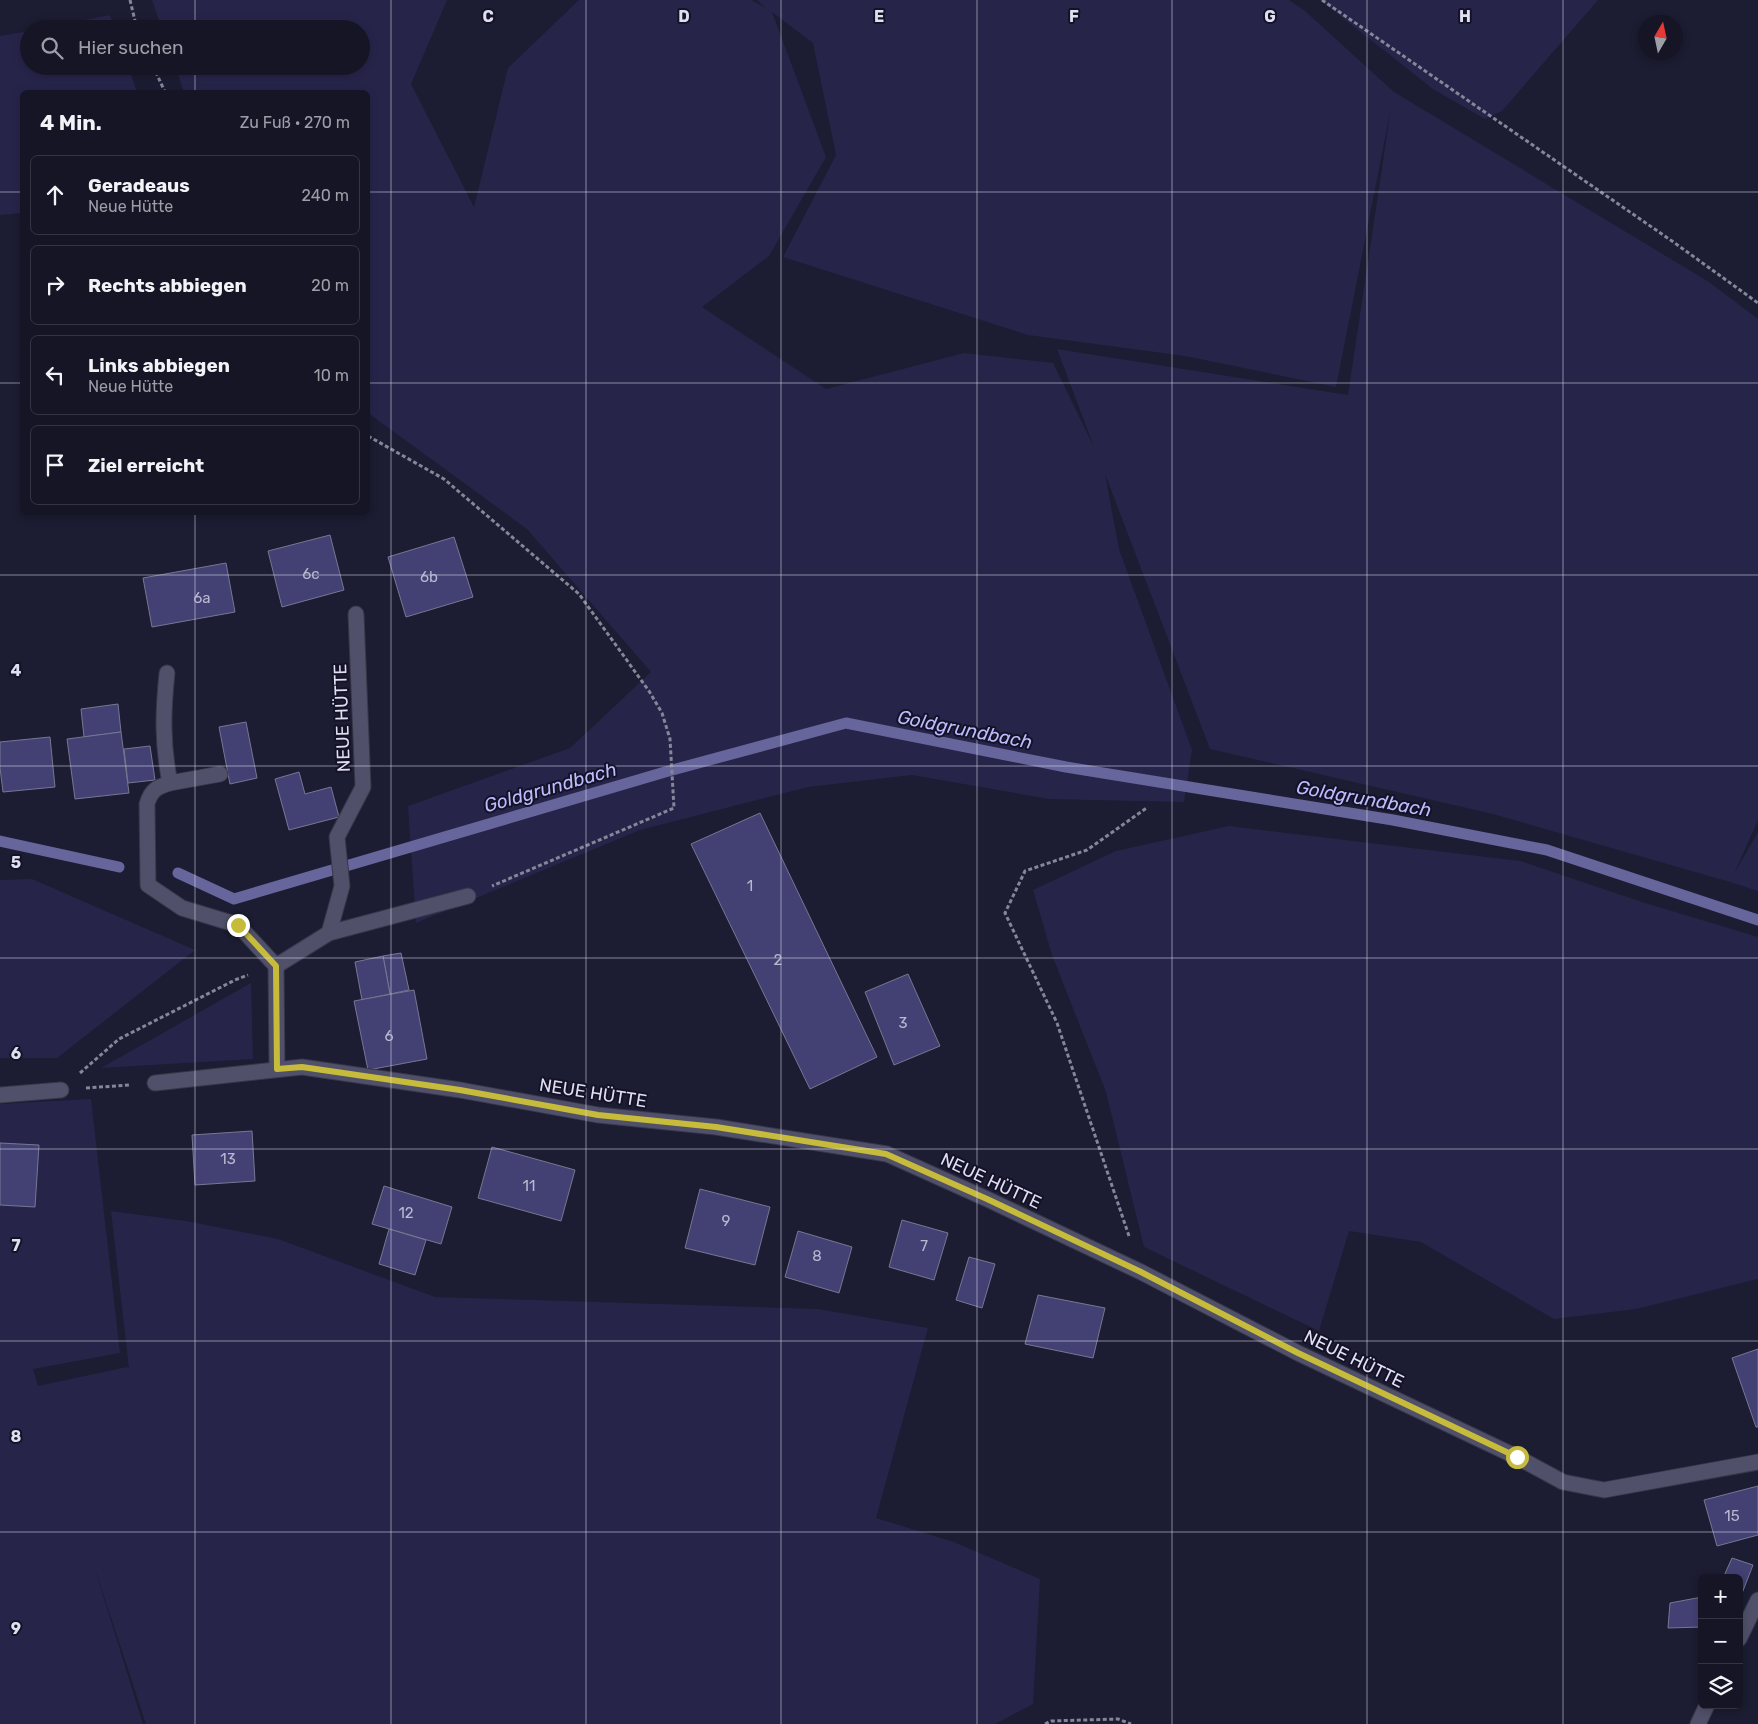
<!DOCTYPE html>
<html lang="de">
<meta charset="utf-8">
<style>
:root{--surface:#151526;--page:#1e1e2e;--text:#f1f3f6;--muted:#9d9fa7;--line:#343443}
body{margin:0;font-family:Rubik,sans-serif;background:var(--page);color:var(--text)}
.controls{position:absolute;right:15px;bottom:15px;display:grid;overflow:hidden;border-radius:8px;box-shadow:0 2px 8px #0003}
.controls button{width:45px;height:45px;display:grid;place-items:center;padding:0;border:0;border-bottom:1px solid var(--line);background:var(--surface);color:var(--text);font:25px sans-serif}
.compass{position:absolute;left:1638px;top:15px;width:45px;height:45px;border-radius:50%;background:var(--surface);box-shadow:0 2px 8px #0003;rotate:9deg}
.stop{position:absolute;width:15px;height:15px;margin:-11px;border:4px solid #c7bb3c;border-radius:50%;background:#fff}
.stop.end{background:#c7bb3c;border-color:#fff;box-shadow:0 1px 5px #0008}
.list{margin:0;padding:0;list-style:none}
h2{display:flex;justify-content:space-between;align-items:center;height:65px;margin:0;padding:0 20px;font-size:21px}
h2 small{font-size:16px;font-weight:400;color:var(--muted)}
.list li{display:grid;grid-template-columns:32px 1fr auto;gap:15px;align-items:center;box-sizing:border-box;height:80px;margin:0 10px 10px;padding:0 10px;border:1px solid var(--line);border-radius:8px}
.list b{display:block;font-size:19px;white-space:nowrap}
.list p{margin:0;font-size:16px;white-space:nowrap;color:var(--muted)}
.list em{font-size:16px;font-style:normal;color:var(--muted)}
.icon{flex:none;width:28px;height:28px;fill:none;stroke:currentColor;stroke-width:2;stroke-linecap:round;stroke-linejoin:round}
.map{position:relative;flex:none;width:1758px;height:1724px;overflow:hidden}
.search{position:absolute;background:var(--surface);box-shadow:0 2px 8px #0003;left:20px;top:20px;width:350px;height:55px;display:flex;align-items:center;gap:12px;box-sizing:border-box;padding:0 18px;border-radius:28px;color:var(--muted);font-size:19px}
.panel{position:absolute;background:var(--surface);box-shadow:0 2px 8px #0003;left:20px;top:90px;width:350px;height:425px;border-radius:8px}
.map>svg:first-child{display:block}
.green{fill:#27244a;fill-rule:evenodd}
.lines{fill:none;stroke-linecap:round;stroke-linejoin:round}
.stream{stroke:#67669c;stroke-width:11}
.building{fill:#434174;stroke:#777793}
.minor-casing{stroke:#373649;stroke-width:17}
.path{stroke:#868699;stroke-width:3;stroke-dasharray:4 2.5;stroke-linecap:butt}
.minor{stroke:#50506a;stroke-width:15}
.route{stroke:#c7bb3c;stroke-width:6}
.grid{fill:none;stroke:#dfdfef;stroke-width:1;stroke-opacity:0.55}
.labels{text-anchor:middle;stroke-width:4;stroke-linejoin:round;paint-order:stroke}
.number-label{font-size:15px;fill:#b8b8d0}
.street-label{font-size:18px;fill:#dfdfef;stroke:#141228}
.water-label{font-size:19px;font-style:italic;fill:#bcbcfd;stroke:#141228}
.grid-label{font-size:16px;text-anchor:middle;font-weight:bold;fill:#dfdfef;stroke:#141228;stroke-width:4;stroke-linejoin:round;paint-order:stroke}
</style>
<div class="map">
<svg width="1758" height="1724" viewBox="0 0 1758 1724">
<rect width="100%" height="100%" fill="#1c1c32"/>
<g class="green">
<path d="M152 0H447L411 84 474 207 508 68 579 0H751L766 8 757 0H1289L1305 11 1394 92 1709 282 1758 319V820L1734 874 1758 832V891L1730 882 1493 814 1210 749 1105 474 1119 549 1192 750 1184 802 1049 799 912 775 808 787 640 830 416 923 408 806 570 748 651 672 527 529 368 413V92H184L175 66H361V29H162ZM772 12 813 43 836 155 783 257 1028 335 1185 356 1336 387 1391 108 1348 395 1057 349 1094 447 1053 363 964 353 826 389 702 307 769 256 826 157Z"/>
<polygon points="1320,0 1598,0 1502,111 1485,119 1433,89"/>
<polygon points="110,15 115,29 38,29"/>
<polygon points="29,31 29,66 128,66 137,92 22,92 22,213 0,215 0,36"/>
<polygon points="1229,826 1520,861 1642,902 1758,937 1758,1279 1636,1309 1554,1319 1421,1242 1349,1231 1319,1331 1144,1247 1106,1092 1052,955 1033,890 1116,851"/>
<polygon points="32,879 195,950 57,1058 0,1058 0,880"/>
<polygon points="251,983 253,1059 101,1068"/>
<polygon points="91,1099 120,1353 33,1369 38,1386 127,1367 129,1369 111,1211 186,1221 278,1239 435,1297 818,1309 928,1328 876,1518 954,1542 1040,1579 1033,1704 995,1724 146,1724 93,1563 143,1724 0,1724 0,1104"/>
</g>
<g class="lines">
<g class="stream">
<polyline points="0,841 119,867"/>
<polyline points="178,873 234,899 665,772 846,723 1066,767 1393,820 1547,850 1758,920"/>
</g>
</g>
<g class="building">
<polygon points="330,535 344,590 282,607 268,551"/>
<polygon points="454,537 473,597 406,617 388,557"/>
<polygon points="226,563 235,612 152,627 143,578"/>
<polygon points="118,704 121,732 84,737 81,709"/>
<polygon points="246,722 257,778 230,784 219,727"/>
<polygon points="121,732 129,793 75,799 67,739"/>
<polygon points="50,737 55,787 3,792 0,768 0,742"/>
<polygon points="150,746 155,780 128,783 124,749"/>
<polygon points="299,772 305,794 331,787 339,817 289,830 275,779"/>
<polygon points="760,813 877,1057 810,1089 691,844"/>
<polygon points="401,953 409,990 390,994 383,956"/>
<polygon points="383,956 390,994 362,1000 355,962"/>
<polygon points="908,974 940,1046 894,1065 865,992"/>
<polygon points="414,990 427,1059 368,1070 354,1001"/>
<polygon points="252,1131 255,1181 195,1185 192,1135"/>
<polygon points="0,1143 39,1145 35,1207 0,1205"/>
<polygon points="492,1147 575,1170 561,1221 478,1198"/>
<polygon points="384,1186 452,1207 441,1244 372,1224"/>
<polygon points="700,1189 770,1207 755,1265 685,1248"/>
<polygon points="902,1220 948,1233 934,1280 889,1267"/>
<polygon points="389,1229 426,1240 415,1275 379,1264"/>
<polygon points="798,1231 852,1247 839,1293 785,1277"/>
<polygon points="969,1257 995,1264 982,1308 956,1300"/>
<polygon points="1038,1295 1105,1308 1093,1358 1025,1344"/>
<polygon points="1758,1349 1758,1427 1756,1427 1732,1358"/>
<polygon points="1758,1486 1758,1535 1717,1546 1704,1500"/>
<polygon points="1732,1558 1753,1565 1739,1601 1739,1578 1723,1578"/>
<polygon points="1702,1597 1702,1627 1668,1628 1670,1603"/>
</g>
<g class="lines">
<g class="minor-casing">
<g id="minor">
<path d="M167 673C163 712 162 743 170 783 157 787 151 790 147 804L148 885 182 908 238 925 276 966"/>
<polyline points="170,783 220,774"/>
<polyline points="329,933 342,886 337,837 363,787 356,614"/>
<polyline points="276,966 329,933 468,896"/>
<polyline points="276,966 277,1069"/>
<polyline points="155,1083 302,1067 460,1090 598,1115 716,1127 887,1154 987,1199 1141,1272 1298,1353 1517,1457 1563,1482 1604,1490 1758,1462"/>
<polyline points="0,1095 61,1090"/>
<polyline points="1739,1639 1758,1600"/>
<polyline points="1698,1724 1707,1705"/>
</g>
</g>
<g class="path">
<polyline points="130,0 137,29"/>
<polyline points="1322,0 1672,241 1758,303"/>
<polyline points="153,66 165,92"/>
<polyline points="368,436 444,479 579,594 649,691 662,713 670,739 674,808 492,886"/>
<polyline points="80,1073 119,1039 235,980 248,975"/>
<polyline points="86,1088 130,1085"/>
<polyline points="1129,1236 1057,1023 1005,913 1025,871 1087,850 1148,807"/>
<polyline points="1045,1724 1051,1721 1118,1719 1131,1724"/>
</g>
<use href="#minor" class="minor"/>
</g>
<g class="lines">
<polyline class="route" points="238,925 276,966 277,1069 302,1067 460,1090 598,1115 716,1127 886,1154 987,1199 1141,1272 1298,1353 1517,1457"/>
</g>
<path class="grid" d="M195 0V29M391 0V1724M586 0V1724M781 0V1724M977 0V1724M1172 0V1724M1367 0V1724M1563 0V1724M195 66V92M0 192H22M368 192H1758M0 383H22M368 383H1758M195 512V1724M0 575H1758M0 766H1758M0 958H1758M0 1149H1758M0 1341H1758M0 1532H1758"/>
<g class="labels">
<g class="number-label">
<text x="311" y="579">6c</text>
<text x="429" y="582">6b</text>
<text x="202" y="603">6a</text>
<text x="750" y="891">1</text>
<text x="778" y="965">2</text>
<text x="903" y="1028">3</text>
<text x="389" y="1041">6</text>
<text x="228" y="1164">13</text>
<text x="529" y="1191">11</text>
<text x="406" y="1218">12</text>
<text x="726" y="1226">9</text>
<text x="924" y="1251">7</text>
<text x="817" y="1261">8</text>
<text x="1732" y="1521">15</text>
</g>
<g class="street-label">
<text transform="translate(342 718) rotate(-92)" y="6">NEUE HÜTTE</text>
<text transform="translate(593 1093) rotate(9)" y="6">NEUE HÜTTE</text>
<text transform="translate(991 1181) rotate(25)" y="6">NEUE HÜTTE</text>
<text transform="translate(1354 1359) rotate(26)" y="6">NEUE HÜTTE</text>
</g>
<g class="water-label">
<text transform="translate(965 729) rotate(11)" y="7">Goldgrundbach</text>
<text transform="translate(550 787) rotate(-16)" y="7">Goldgrundbach</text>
<text transform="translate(1364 798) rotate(10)" y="7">Goldgrundbach</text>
</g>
</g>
<g class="grid-label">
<text x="488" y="22">C</text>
<text x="684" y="22">D</text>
<text x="879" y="22">E</text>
<text x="1074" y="22">F</text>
<text x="1270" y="22">G</text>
<text x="1465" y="22">H</text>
<text x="16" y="676">4</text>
<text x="16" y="868">5</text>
<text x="16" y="1059">6</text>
<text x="16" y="1251">7</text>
<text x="16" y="1442">8</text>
<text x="16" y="1634">9</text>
</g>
</svg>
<div class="controls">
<button>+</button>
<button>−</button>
<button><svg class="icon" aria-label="layers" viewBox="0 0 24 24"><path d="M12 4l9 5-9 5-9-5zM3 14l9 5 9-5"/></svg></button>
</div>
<svg class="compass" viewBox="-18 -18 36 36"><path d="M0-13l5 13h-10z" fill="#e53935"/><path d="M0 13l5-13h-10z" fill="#9d9fa7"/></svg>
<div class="stop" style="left:1517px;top:1457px"></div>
<div class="stop end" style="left:238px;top:925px"></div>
<div class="search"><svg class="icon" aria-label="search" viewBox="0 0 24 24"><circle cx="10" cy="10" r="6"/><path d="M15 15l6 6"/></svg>Hier suchen</div>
<section class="panel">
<h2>4 Min.<small>Zu Fuß · 270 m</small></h2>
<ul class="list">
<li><svg class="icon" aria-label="ahead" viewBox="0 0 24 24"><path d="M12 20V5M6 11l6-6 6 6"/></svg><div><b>Geradeaus</b><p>Neue Hütte</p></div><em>240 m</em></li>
<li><svg class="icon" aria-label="right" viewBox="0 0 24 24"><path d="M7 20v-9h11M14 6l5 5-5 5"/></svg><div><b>Rechts abbiegen</b></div><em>20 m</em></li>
<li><svg class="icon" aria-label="left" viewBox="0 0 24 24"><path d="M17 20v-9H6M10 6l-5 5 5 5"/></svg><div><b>Links abbiegen</b><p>Neue Hütte</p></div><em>10 m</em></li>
<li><svg class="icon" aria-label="arrive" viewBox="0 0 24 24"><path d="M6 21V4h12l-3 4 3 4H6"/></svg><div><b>Ziel erreicht</b></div></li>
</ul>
</section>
</div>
